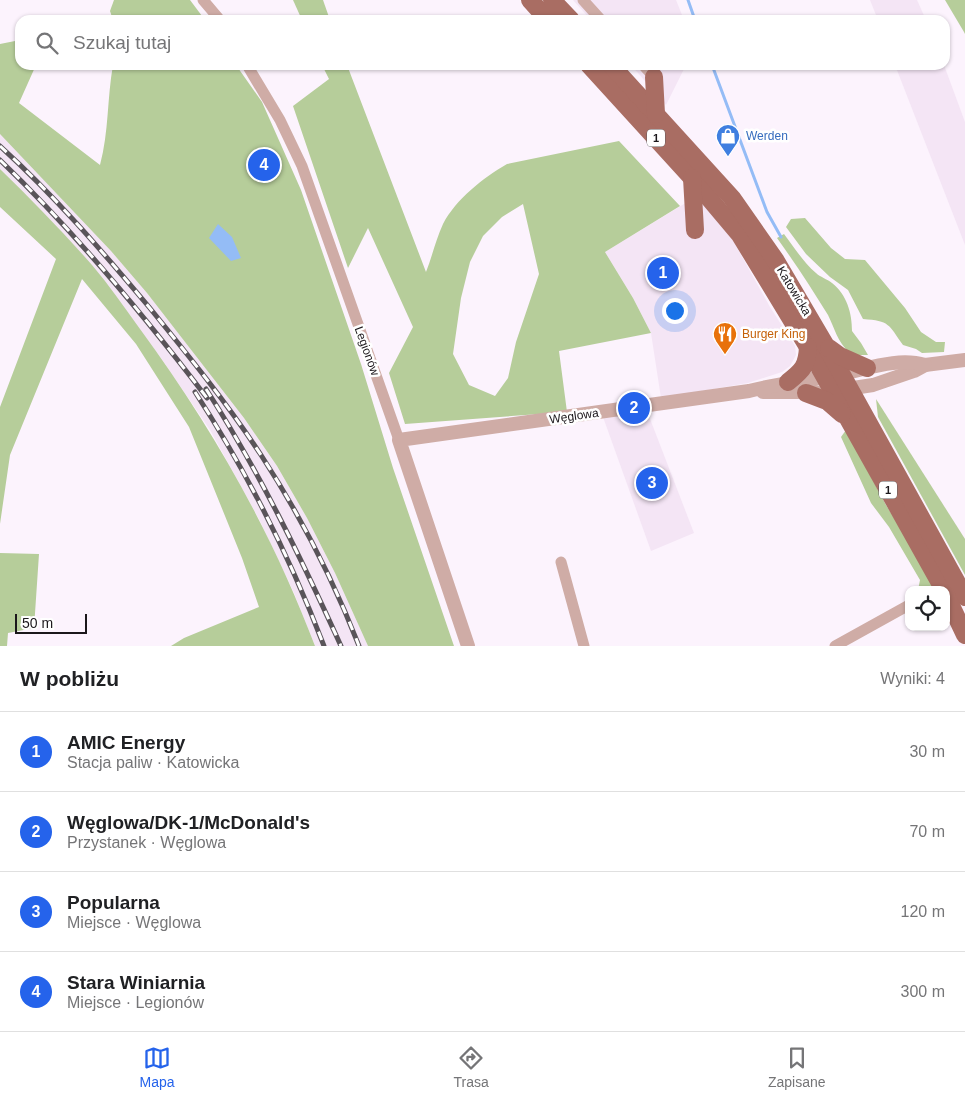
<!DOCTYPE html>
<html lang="pl">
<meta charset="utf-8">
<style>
:root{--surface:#fff;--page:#f2f2f2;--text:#202124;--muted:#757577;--line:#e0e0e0;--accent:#2563eb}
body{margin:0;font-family:Arial,sans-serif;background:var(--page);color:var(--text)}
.controls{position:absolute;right:15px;bottom:15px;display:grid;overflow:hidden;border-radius:10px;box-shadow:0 1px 4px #0004}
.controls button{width:45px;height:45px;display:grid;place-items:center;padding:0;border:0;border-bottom:1px solid var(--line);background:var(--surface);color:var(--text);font:25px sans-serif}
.scale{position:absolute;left:15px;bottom:12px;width:72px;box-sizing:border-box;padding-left:5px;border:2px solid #1b171b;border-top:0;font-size:14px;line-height:18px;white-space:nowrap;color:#1b171b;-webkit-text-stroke:4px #fff;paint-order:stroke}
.you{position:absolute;left:674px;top:310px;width:18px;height:18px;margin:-12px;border:4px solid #fff;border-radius:50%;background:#1a73e8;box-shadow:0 0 0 8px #1a73e833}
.badge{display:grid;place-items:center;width:32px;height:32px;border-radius:50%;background:var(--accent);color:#fff;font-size:16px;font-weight:700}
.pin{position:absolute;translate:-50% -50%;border:2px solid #fff;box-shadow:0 1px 5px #0006}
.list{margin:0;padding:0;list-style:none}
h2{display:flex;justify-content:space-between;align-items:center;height:65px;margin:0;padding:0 20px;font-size:21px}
h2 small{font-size:16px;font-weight:400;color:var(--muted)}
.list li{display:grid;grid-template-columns:32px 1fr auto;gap:15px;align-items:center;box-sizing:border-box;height:80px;padding:0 20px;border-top:1px solid var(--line)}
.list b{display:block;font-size:19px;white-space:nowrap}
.list p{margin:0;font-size:16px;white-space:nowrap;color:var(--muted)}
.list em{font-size:16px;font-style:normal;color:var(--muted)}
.icon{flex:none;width:28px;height:28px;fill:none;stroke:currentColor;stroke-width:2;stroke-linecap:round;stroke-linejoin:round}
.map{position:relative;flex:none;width:965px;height:646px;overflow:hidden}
.search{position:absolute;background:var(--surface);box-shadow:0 1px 4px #0004;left:15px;right:15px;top:15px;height:55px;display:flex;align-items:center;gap:12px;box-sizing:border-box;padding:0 18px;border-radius:15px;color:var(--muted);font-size:19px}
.sheet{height:385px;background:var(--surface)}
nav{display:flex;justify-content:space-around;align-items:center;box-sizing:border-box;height:70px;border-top:1px solid var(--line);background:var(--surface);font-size:14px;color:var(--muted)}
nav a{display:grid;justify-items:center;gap:2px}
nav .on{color:var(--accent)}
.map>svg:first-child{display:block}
.built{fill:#f4e5f5}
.green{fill:#b6cd9a;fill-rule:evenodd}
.water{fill:#94bcf6}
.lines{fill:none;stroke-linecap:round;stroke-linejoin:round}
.stream{stroke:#94bcf6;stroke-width:3}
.minor{stroke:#cfaca6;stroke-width:11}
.tertiary{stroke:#cfaca6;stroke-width:14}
.primary{stroke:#a96d63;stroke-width:18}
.rail-casing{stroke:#595459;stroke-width:5}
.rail{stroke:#fff;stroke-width:3;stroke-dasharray:9;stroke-linecap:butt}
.labels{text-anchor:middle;stroke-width:5;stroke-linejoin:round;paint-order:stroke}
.shield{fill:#fff;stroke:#5f5d5f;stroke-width:1}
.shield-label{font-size:11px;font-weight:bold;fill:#1b171b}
.shop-label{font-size:12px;fill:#366cbe;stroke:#fff;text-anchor:start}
.street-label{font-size:12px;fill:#1b171b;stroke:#fff}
.food-label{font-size:12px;fill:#c56008;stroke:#fff;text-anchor:start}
</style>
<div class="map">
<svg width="965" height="646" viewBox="0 0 965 646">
<rect width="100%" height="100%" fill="#fcf3fd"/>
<g class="built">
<polygon points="573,0 676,0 684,20 591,20"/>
<polygon points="870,0 917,0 926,20 878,20"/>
<polygon points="631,65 686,65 666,105"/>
<polygon points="895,65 944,65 965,122 965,245"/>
<polygon points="0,134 111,251 147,293 244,418 277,466 307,518 335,573 368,646 315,646 294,593 260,521 210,430 161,358 92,266 62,232 0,169"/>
<polygon points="697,196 734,242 770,307 795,346 796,355 790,366 782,372 748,383 661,398 651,333 633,298 605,252"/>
<polygon points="647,411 694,533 651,551 603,417"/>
</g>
<g class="green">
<polygon points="114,0 190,0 205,20 113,20 110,11"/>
<polygon points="293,0 323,0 330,20 302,20"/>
<polygon points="945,0 965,0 965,34 964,32"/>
<path d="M20 40V65H36L19 103 100 165C109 132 107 98 113 65H236L262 102 301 190 361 364 393 468 454 646H368L335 573 307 518 277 466 244 418 147 293 111 251 0 134V44Z"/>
<path d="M322 65H347L426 272C432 257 436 239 443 224 456 199 483 178 507 164L619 141 680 206 605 252 633 298 651 333 559 351 567 412 405 424 389 373 413 327 368 228 348 268 293 106 329 79ZM523 204 539 274 516 342 508 378 495 396 469 385 453 354 461 298 470 262 483 236 502 217Z"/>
<path d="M0 169C32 200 63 232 92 265 109 285 124 307 140 329 212 427 272 532 315 646H171L184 638 259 607 242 558 189 427 136 344 82 279 10 455 0 524V407L56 259 0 207Z"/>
<path d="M805 218 831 248 845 259 865 260 905 308 921 332 936 342H945L944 352 922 353 916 349 903 345C888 324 890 321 863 319L848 290 830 277 806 254 786 227 791 219Z"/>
<path d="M784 234C794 247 803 262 816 273 820 277 827 279 832 283 847 295 852 313 852 331L861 343 868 355C861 355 855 356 849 352 838 343 834 327 828 315 812 289 795 263 777 238Z"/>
<polygon points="876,399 965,539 965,575 878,417"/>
<polygon points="846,430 886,505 919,558 935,590 926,590 925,588 918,590 920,580 889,527 871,503 841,437"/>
<polygon points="0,553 39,554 34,628 8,633 7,646 0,646"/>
</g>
<polygon class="water" points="218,224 232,237 241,258 231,261 209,238"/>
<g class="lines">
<g class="stream">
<polyline points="688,0 695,20"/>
<polyline points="712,65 767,212 781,237"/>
</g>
<g class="minor">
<polyline points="203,0 220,20"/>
<polyline points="583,0 601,20"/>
<polyline points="247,65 280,120 302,166 399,440"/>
<polyline points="643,65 654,77"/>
<polyline points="561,562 584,646"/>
<polyline points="835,646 909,605"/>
</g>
<g class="tertiary">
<polyline points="840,390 873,385 914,371 925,365 965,360"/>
<polyline points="763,392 816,392"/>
<path d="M468 646 399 440 749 391C780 383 810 380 841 374 867 369 898 357 925 365"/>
</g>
<g class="primary">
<polyline points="530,0 548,20"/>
<polyline points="552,0 571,20"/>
<polyline points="589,65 692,178 740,235 808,347 944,590"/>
<polyline points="611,65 732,198 776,261 826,346 965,597"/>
<polyline points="654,77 656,114"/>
<polyline points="692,178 695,230"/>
<polyline points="829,348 840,356 867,368"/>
<path d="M788 382C803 370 807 366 808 347"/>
<polyline points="806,393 827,401 842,414"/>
<polyline points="946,595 965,635"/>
</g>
<g class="rail-casing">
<g id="rail">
<path d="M0 146C54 195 102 251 149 307 188 355 227 403 261 455 300 515 333 579 359 646"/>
<path d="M0 160C76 233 143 314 207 398"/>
<path d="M206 389C259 471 301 558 341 646"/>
<path d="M195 392C247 472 290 557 324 646"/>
</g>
</g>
<use href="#rail" class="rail"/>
</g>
<defs>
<g id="shop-pin" transform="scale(1.25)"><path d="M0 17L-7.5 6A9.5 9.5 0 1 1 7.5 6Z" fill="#3f7fe0" stroke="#fff"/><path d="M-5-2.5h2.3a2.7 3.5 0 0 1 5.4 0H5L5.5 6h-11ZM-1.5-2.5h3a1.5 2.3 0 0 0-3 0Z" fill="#fff"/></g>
<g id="restaurant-pin" transform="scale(1.25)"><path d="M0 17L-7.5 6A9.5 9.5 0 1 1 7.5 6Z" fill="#e8710a" stroke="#fff"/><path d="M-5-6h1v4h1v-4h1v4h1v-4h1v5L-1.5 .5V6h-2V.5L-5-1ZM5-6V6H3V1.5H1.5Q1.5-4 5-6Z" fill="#fff"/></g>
</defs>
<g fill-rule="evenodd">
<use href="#shop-pin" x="728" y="136"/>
<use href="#restaurant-pin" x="725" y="334"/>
</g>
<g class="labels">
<g class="shield">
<rect x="647" y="129.5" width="18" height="17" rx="4"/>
<rect x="879" y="481.5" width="18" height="17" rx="4"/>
</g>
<g class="shield-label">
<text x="656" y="142">1</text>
<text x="888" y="494">1</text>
</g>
<g class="shop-label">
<text x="746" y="140">Werden</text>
</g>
<g class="street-label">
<text transform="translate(794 291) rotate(59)" y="4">Katowicka</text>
<text transform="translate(367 351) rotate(70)" y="4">Legionów</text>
<text transform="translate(574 416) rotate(-8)" y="4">Węglowa</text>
</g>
<g class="food-label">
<text x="742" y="338">Burger King</text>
</g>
</g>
</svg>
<div class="controls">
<button><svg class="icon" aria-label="locate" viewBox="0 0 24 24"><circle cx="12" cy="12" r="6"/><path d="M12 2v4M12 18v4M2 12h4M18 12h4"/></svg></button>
</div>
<div class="scale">50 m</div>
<div class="you"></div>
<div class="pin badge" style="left:663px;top:273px">1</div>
<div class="pin badge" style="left:634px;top:408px">2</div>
<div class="pin badge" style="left:652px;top:483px">3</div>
<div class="pin badge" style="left:264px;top:165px">4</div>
<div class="search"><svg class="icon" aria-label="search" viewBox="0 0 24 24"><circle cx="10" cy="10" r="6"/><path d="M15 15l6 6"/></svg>Szukaj tutaj</div>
</div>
<section class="sheet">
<h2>W pobliżu<small>Wyniki: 4</small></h2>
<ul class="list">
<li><span class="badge">1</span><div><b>AMIC Energy</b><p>Stacja paliw · Katowicka</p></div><em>30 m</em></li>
<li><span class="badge">2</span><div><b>Węglowa/DK-1/McDonald's</b><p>Przystanek · Węglowa</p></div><em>70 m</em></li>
<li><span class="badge">3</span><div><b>Popularna</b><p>Miejsce · Węglowa</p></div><em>120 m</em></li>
<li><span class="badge">4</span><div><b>Stara Winiarnia</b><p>Miejsce · Legionów</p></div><em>300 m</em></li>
</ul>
</section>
<nav>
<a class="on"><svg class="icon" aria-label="map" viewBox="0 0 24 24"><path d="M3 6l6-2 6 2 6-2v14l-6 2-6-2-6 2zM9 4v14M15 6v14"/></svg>Mapa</a>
<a><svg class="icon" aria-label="directions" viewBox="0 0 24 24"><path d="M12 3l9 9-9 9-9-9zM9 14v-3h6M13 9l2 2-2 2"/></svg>Trasa</a>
<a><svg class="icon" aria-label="saved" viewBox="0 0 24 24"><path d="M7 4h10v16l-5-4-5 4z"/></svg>Zapisane</a>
</nav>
